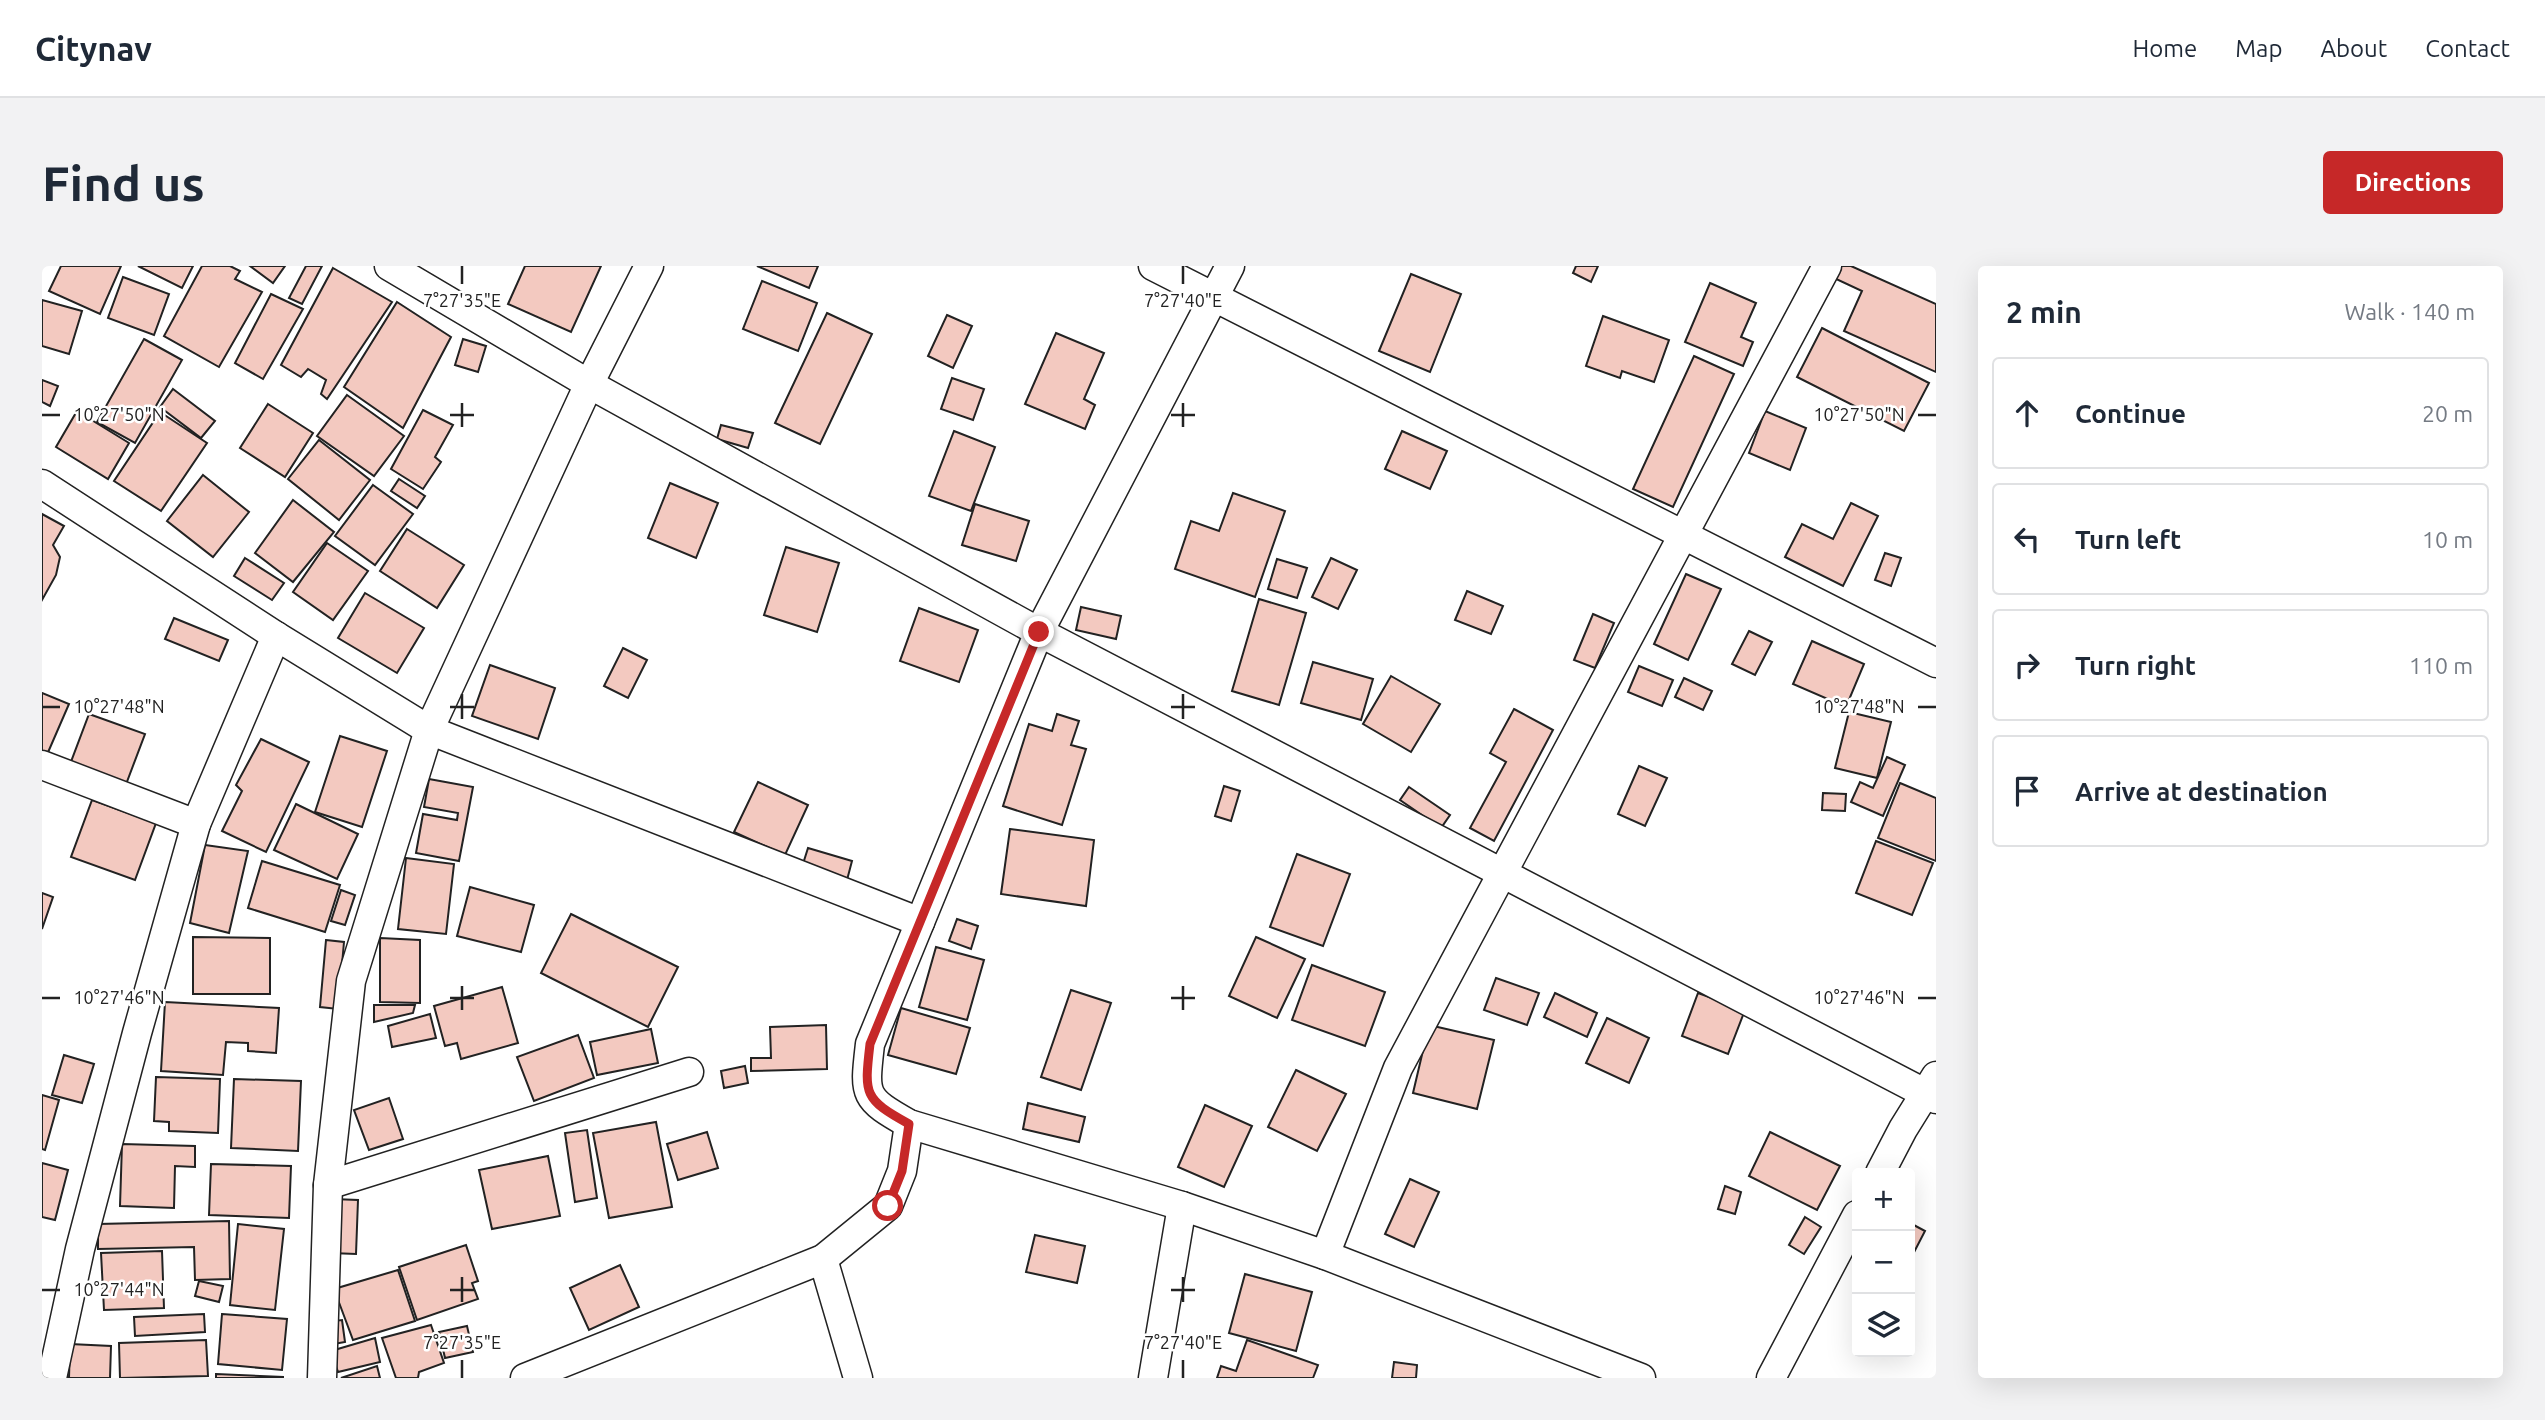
<!DOCTYPE html>
<meta charset="utf-8">
<style>
:root{--surface:#fff;--page:#f2f2f3;--text:#1f2937;--muted:#747a83;--line:#e0e1e3;--accent:#c62828}
body{margin:0;font-family:Ubuntu,sans-serif;background:var(--page);color:var(--text)}
.controls{position:absolute;right:21px;bottom:21px;display:grid;overflow:hidden;border-radius:7px;box-shadow:0 7px 28px #0002}
.controls button{width:63px;height:63px;display:grid;place-items:center;padding:0;border:0;border-bottom:2px solid var(--line);background:var(--surface);color:var(--text);font:35px sans-serif}
.stop{position:absolute;width:21px;height:21px;margin:-16px;border:5px solid #c62828;border-radius:50%;background:#fff}
.stop.end{background:#c62828;border-color:#fff;box-shadow:0 2px 7px #0008}
.list{margin:0;padding:0;list-style:none}
h2{display:flex;justify-content:space-between;align-items:center;height:91px;margin:0;padding:0 28px;font-size:30px}
h2 small{font-size:23px;font-weight:400;color:var(--muted)}
.list li{display:grid;grid-template-columns:46px 1fr auto;gap:21px;align-items:center;box-sizing:border-box;height:112px;margin:0 14px 14px;padding:0 14px;border:2px solid var(--line);border-radius:7px}
.list b{display:block;font-size:26px;white-space:nowrap}
.list em{font-size:23px;font-style:normal;color:var(--muted)}
.icon{flex:none;width:38px;height:38px;fill:none;stroke:currentColor;stroke-width:2;stroke-linecap:round;stroke-linejoin:round}
.map{position:relative;flex:none;width:1894px;height:1112px;overflow:hidden;border-radius:7px}
header{display:flex;align-items:center;gap:42px;box-sizing:border-box;height:98px;padding:0 35px;background:var(--surface);border-bottom:2px solid var(--line)}
header strong{font-size:33px}
nav{display:flex;gap:38px;margin-inline-start:auto;font-size:24px}
.intro{display:flex;align-items:center;justify-content:space-between;box-sizing:border-box;height:168px;padding:0 42px}
h1{margin:0;font-size:49px}
.button{padding:18px 32px;border-radius:7px;background:var(--accent);color:#fff;font-size:24px;font-weight:700}
main{display:flex;gap:42px;padding:0 42px}
aside{flex:1;background:var(--surface);border-radius:7px;box-shadow:0 7px 28px #0002}
.map>svg:first-child{display:block}
.building{fill:#f3c9c0;stroke:#222;stroke-width:2}
.lines{fill:none;stroke-linecap:round;stroke-linejoin:round}
.street-casing{stroke:#222;stroke-width:31}
.street{stroke:#fff;stroke-width:28}
.route{stroke:#c62828;stroke-width:9}
.ticks{fill:none;stroke:#222;stroke-width:2.5}
.ticks-label{font-size:18px;text-anchor:middle;fill:#222;stroke:#fff;stroke-width:5;stroke-linejoin:round;paint-order:stroke}
</style>
<header>
<strong>Citynav</strong>
<nav><a>Home</a><a>Map</a><a>About</a><a>Contact</a></nav>
</header>
<div class="intro"><h1>Find us</h1><a class="button">Directions</a></div>
<main>
<div class="map">
<svg width="1894" height="1112" viewBox="0 0 1894 1112">
<rect width="100%" height="100%" fill="#fff"/>
<g class="building">
<polygon points="19,0 79,0 58,48 7,25"/>
<polygon points="96,0 151,0 140,22"/>
<polygon points="160,0 188,0 198,5 193,13 220,26 177,101 122,70"/>
<polygon points="208,0 243,0 231,17"/>
<polygon points="264,0 280,0 260,38 247,32"/>
<polygon points="483,0 559,0 529,66 466,38"/>
<polygon points="715,0 776,0 767,22"/>
<polygon points="1534,0 1556,0 1549,16 1531,7"/>
<polygon points="1797,0 1809,0 1894,38 1894,106 1802,65 1820,25 1792,12"/>
<polygon points="291,2 350,36 285,133 279,128 284,114 266,103 259,111 239,99"/>
<polygon points="1369,8 1419,28 1388,106 1337,85"/>
<polygon points="81,11 127,28 112,69 66,52"/>
<polygon points="720,15 775,37 756,85 701,63"/>
<polygon points="1668,17 1714,37 1699,71 1711,76 1701,100 1643,76"/>
<polygon points="229,28 261,43 221,113 193,97"/>
<polygon points="0,34 40,45 27,88 0,80"/>
<polygon points="355,36 409,71 361,162 302,121"/>
<polygon points="785,47 830,68 778,178 733,157"/>
<polygon points="905,49 930,60 911,102 886,90"/>
<polygon points="1561,50 1627,74 1612,116 1580,105 1578,112 1544,100"/>
<polygon points="1780,62 1887,117 1862,165 1755,111"/>
<polygon points="1014,67 1062,87 1042,133 1053,139 1043,163 983,138"/>
<polygon points="102,73 140,94 93,177 55,156"/>
<polygon points="421,73 444,80 436,106 413,99"/>
<polygon points="1652,90 1692,108 1631,241 1591,223"/>
<polygon points="910,112 942,123 931,154 899,143"/>
<polygon points="0,114 16,120 8,140 0,136"/>
<polygon points="131,123 173,155 159,172 118,141"/>
<polygon points="305,129 362,170 332,210 275,170"/>
<polygon points="226,138 271,167 243,211 198,182"/>
<polygon points="381,144 411,159 393,191 399,196 381,223 349,203"/>
<polygon points="35,145 87,177 66,213 14,181"/>
<polygon points="1723,145 1764,162 1748,204 1707,187"/>
<polygon points="118,146 165,177 119,245 72,215"/>
<polygon points="679,159 711,167 706,182 675,173"/>
<polygon points="912,165 953,181 929,245 887,230"/>
<polygon points="1360,165 1405,185 1388,223 1343,203"/>
<polygon points="277,174 328,214 297,254 246,213"/>
<polygon points="161,209 207,246 171,291 125,255"/>
<polygon points="357,213 383,230 375,242 349,225"/>
<polygon points="628,217 676,237 654,292 606,272"/>
<polygon points="331,219 371,248 333,299 293,270"/>
<polygon points="1191,227 1243,245 1213,331 1133,303 1149,255 1177,265"/>
<polygon points="251,234 292,266 251,316 213,287"/>
<polygon points="1809,237 1836,250 1801,320 1743,291 1760,258 1791,273"/>
<polygon points="933,238 987,255 974,295 920,279"/>
<polygon points="0,248 22,260 11,279 18,291 14,309 0,334"/>
<polygon points="365,263 422,299 395,342 338,305"/>
<polygon points="285,277 326,305 291,354 251,326"/>
<polygon points="744,281 797,297 775,366 722,349"/>
<polygon points="1843,287 1859,292 1849,320 1833,314"/>
<polygon points="203,292 242,317 230,334 192,310"/>
<polygon points="1289,292 1315,304 1296,343 1270,331"/>
<polygon points="1235,293 1265,302 1255,332 1226,323"/>
<polygon points="1644,308 1679,323 1646,394 1612,378"/>
<polygon points="1425,325 1461,340 1449,368 1413,354"/>
<polygon points="323,327 382,362 355,407 296,372"/>
<polygon points="1217,333 1264,347 1237,439 1190,425"/>
<polygon points="1039,341 1079,350 1074,373 1034,364"/>
<polygon points="877,342 936,364 917,416 858,395"/>
<polygon points="1551,348 1572,357 1553,402 1532,394"/>
<polygon points="132,352 186,374 177,395 123,373"/>
<polygon points="1707,365 1730,376 1713,409 1690,398"/>
<polygon points="1770,375 1822,398 1804,441 1751,418"/>
<polygon points="581,382 605,394 586,432 562,420"/>
<polygon points="1271,396 1331,413 1319,454 1259,437"/>
<polygon points="448,399 513,422 496,473 430,450"/>
<polygon points="1597,400 1631,414 1620,440 1586,426"/>
<polygon points="1349,410 1398,438 1369,486 1321,458"/>
<polygon points="1642,412 1670,425 1661,444 1633,431"/>
<polygon points="0,427 27,438 4,491 0,490"/>
<polygon points="1472,443 1511,464 1452,575 1428,562 1464,496 1448,487"/>
<polygon points="1807,446 1849,456 1835,512 1793,502"/>
<polygon points="47,448 103,468 83,521 27,501"/>
<polygon points="1015,448 1037,455 1029,479 1044,483 1020,559 961,540 987,458 1010,465"/>
<polygon points="298,470 345,485 320,561 273,546"/>
<polygon points="219,473 267,496 224,586 180,565 200,525 194,519"/>
<polygon points="1845,491 1863,499 1841,550 1809,536 1818,516 1831,522"/>
<polygon points="1597,500 1625,512 1603,560 1576,548"/>
<polygon points="387,513 431,521 417,595 374,587 381,548 415,554 416,547 382,541"/>
<polygon points="716,516 766,539 743,589 692,566"/>
<polygon points="1858,517 1894,532 1894,595 1836,572"/>
<polygon points="1182,520 1198,525 1189,555 1173,550"/>
<polygon points="1367,521 1408,549 1399,562 1358,534"/>
<polygon points="1781,527 1804,528 1803,545 1780,544"/>
<polygon points="50,534 114,557 93,614 29,591"/>
<polygon points="254,538 316,568 295,613 232,584"/>
<polygon points="968,563 1052,574 1044,640 959,628"/>
<polygon points="1834,575 1891,597 1870,649 1814,627"/>
<polygon points="163,579 206,585 187,667 148,657"/>
<polygon points="766,582 810,595 805,614 760,601"/>
<polygon points="1255,588 1308,608 1281,680 1228,661"/>
<polygon points="364,592 412,598 404,668 356,663"/>
<polygon points="220,595 298,619 283,666 206,642"/>
<polygon points="428,621 492,639 479,686 415,670"/>
<polygon points="299,624 313,629 303,659 289,655"/>
<polygon points="0,627 11,631 0,663"/>
<polygon points="529,648 636,701 606,761 499,707"/>
<polygon points="915,653 936,660 929,683 907,675"/>
<polygon points="151,671 228,672 228,728 151,728"/>
<polygon points="1214,671 1263,693 1235,752 1187,730"/>
<polygon points="338,672 378,674 378,737 338,736"/>
<polygon points="284,674 302,676 296,743 278,741"/>
<polygon points="894,681 942,694 925,754 877,741"/>
<polygon points="1270,699 1343,726 1323,780 1250,754"/>
<polygon points="1454,712 1497,727 1485,759 1442,744"/>
<polygon points="460,721 476,777 419,793 415,777 403,780 392,740"/>
<polygon points="1029,724 1069,737 1039,824 999,811"/>
<polygon points="1513,727 1555,747 1545,771 1502,751"/>
<polygon points="1656,727 1703,744 1686,788 1640,770"/>
<polygon points="123,736 237,742 234,787 206,785 206,777 184,776 181,809 119,805"/>
<polygon points="332,739 373,739 371,747 332,756"/>
<polygon points="859,742 928,762 914,808 846,789"/>
<polygon points="388,748 394,772 350,781 346,760"/>
<polygon points="1565,752 1607,772 1587,817 1544,797"/>
<polygon points="784,759 785,803 709,805 709,792 729,792 728,761"/>
<polygon points="1387,759 1452,774 1435,843 1371,827"/>
<polygon points="609,763 616,797 555,809 548,776"/>
<polygon points="536,769 552,812 492,835 475,791"/>
<polygon points="22,789 52,798 40,837 10,829"/>
<polygon points="703,800 706,817 682,822 679,805"/>
<polygon points="1254,804 1304,828 1275,885 1226,861"/>
<polygon points="114,811 178,813 176,867 127,865 127,856 112,855"/>
<polygon points="192,813 259,815 256,885 189,882"/>
<polygon points="0,829 17,834 3,884 0,883"/>
<polygon points="347,832 361,873 327,884 312,844"/>
<polygon points="986,837 1043,851 1037,876 981,863"/>
<polygon points="1163,839 1210,860 1182,921 1136,901"/>
<polygon points="614,856 630,941 567,952 551,867"/>
<polygon points="545,864 555,932 533,936 523,867"/>
<polygon points="665,866 676,902 636,914 625,878"/>
<polygon points="1728,866 1798,900 1775,944 1707,910"/>
<polygon points="80,878 153,880 153,901 133,900 132,942 78,940"/>
<polygon points="506,890 518,950 450,963 437,904"/>
<polygon points="0,897 26,904 13,954 0,951"/>
<polygon points="169,898 249,900 247,952 167,949"/>
<polygon points="1368,913 1397,926 1372,981 1343,968"/>
<polygon points="1683,920 1699,926 1693,948 1676,943"/>
<polygon points="291,933 316,934 314,988 289,987"/>
<polygon points="1763,951 1779,961 1762,988 1747,979"/>
<polygon points="187,955 188,1013 153,1014 152,981 56,983 56,958"/>
<polygon points="1868,957 1883,965 1868,994"/>
<polygon points="196,958 242,963 233,1044 188,1039"/>
<polygon points="993,969 1043,980 1035,1017 984,1006"/>
<polygon points="424,979 436,1015 430,1017 436,1033 375,1054 357,1001"/>
<polygon points="120,985 122,1042 62,1044 59,987"/>
<polygon points="578,999 597,1041 547,1064 528,1022"/>
<polygon points="356,1004 373,1055 311,1074 292,1023"/>
<polygon points="1203,1008 1270,1026 1254,1085 1187,1067"/>
<polygon points="157,1015 181,1020 177,1036 153,1030"/>
<polygon points="162,1048 163,1066 93,1070 92,1051"/>
<polygon points="180,1048 245,1053 240,1104 176,1098"/>
<polygon points="300,1054 303,1076 286,1079 283,1056"/>
<polygon points="389,1059 402,1097 377,1106 376,1112 354,1112 340,1072"/>
<polygon points="425,1060 431,1086 403,1092 397,1066"/>
<polygon points="333,1072 338,1096 296,1106 289,1085"/>
<polygon points="164,1074 166,1110 78,1112 77,1077"/>
<polygon points="1205,1074 1276,1099 1271,1112 1175,1112 1179,1100 1194,1105"/>
<polygon points="28,1078 69,1080 68,1112 27,1112"/>
<polygon points="1352,1096 1375,1099 1374,1112 1350,1112"/>
<polygon points="335,1100 338,1112 299,1112"/>
<polygon points="174,1108 241,1111 241,1112 174,1112"/>
</g>
<g class="lines">
<g class="street-casing">
<g id="street">
<polyline points="347,0 547,118 997,366 1894,833"/>
<polyline points="1111,0 1894,397"/>
<path d="M1188 0 997 366 828 778C822 830 821 832 867 858L1140 940 1283 989 1599 1112"/>
<polyline points="0,218 234,370 387,464 878,656"/>
<polyline points="0,499 154,558"/>
<polyline points="1838,907 1861,863 1894,810"/>
<polyline points="286,919 647,806"/>
<polyline points="1283,989 1356,802 1785,0"/>
<polyline points="781,993 816,1112"/>
<polyline points="10,1112 38,983 95,767 154,558 234,370"/>
<polyline points="280,1112 286,919 309,715 387,464 547,118 607,0"/>
<polyline points="483,1112 781,993 846,940 860,905 867,858"/>
<polyline points="1111,1112 1140,940"/>
<polyline points="1729,1112 1815,949"/>
</g>
</g>
<use href="#street" class="street"/>
</g>
<g class="lines">
<path class="route" d="M846 940 860 905 867 858C822 833 822 829 828 778L997 366"/>
</g>
<path class="ticks" d="M420 0V18M1141 0V18M420 137V161M1141 137V161M0 149H18M408 149H432M1129 149H1153M1876 149H1894M420 428V453M1141 428V453M0 441H18M408 441H432M1129 441H1153M1876 441H1894M420 720V744M1141 720V744M0 732H18M408 732H432M1129 732H1153M1876 732H1894M420 1011V1036M1141 1011V1036M0 1024H18M408 1024H432M1129 1024H1153M420 1094V1112M1141 1094V1112"/>
<g class="ticks-label">
<text x="420" y="41">7°27'35"E</text>
<text x="1141" y="41">7°27'40"E</text>
<text x="77" y="155">10°27'50"N</text>
<text x="1817" y="155">10°27'50"N</text>
<text x="77" y="447">10°27'48"N</text>
<text x="1817" y="447">10°27'48"N</text>
<text x="77" y="738">10°27'46"N</text>
<text x="1817" y="738">10°27'46"N</text>
<text x="77" y="1030">10°27'44"N</text>
<text x="420" y="1083">7°27'35"E</text>
<text x="1141" y="1083">7°27'40"E</text>
</g>
</svg>
<div class="controls">
<button>+</button>
<button>−</button>
<button><svg class="icon" aria-label="layers" viewBox="0 0 24 24"><path d="M12 4l9 5-9 5-9-5zM3 14l9 5 9-5"/></svg></button>
</div>
<div class="stop" style="left:846px;top:940px"></div>
<div class="stop end" style="left:997px;top:366px"></div>
</div>
<aside>
<h2>2 min<small>Walk · 140 m</small></h2>
<ul class="list">
<li><svg class="icon" aria-label="ahead" viewBox="0 0 24 24"><path d="M12 20V5M6 11l6-6 6 6"/></svg><div><b>Continue</b></div><em>20 m</em></li>
<li><svg class="icon" aria-label="left" viewBox="0 0 24 24"><path d="M17 20v-9H6M10 6l-5 5 5 5"/></svg><div><b>Turn left</b></div><em>10 m</em></li>
<li><svg class="icon" aria-label="right" viewBox="0 0 24 24"><path d="M7 20v-9h11M14 6l5 5-5 5"/></svg><div><b>Turn right</b></div><em>110 m</em></li>
<li><svg class="icon" aria-label="arrive" viewBox="0 0 24 24"><path d="M6 21V4h12l-3 4 3 4H6"/></svg><div><b>Arrive at destination</b></div></li>
</ul>
</aside>
</main>
